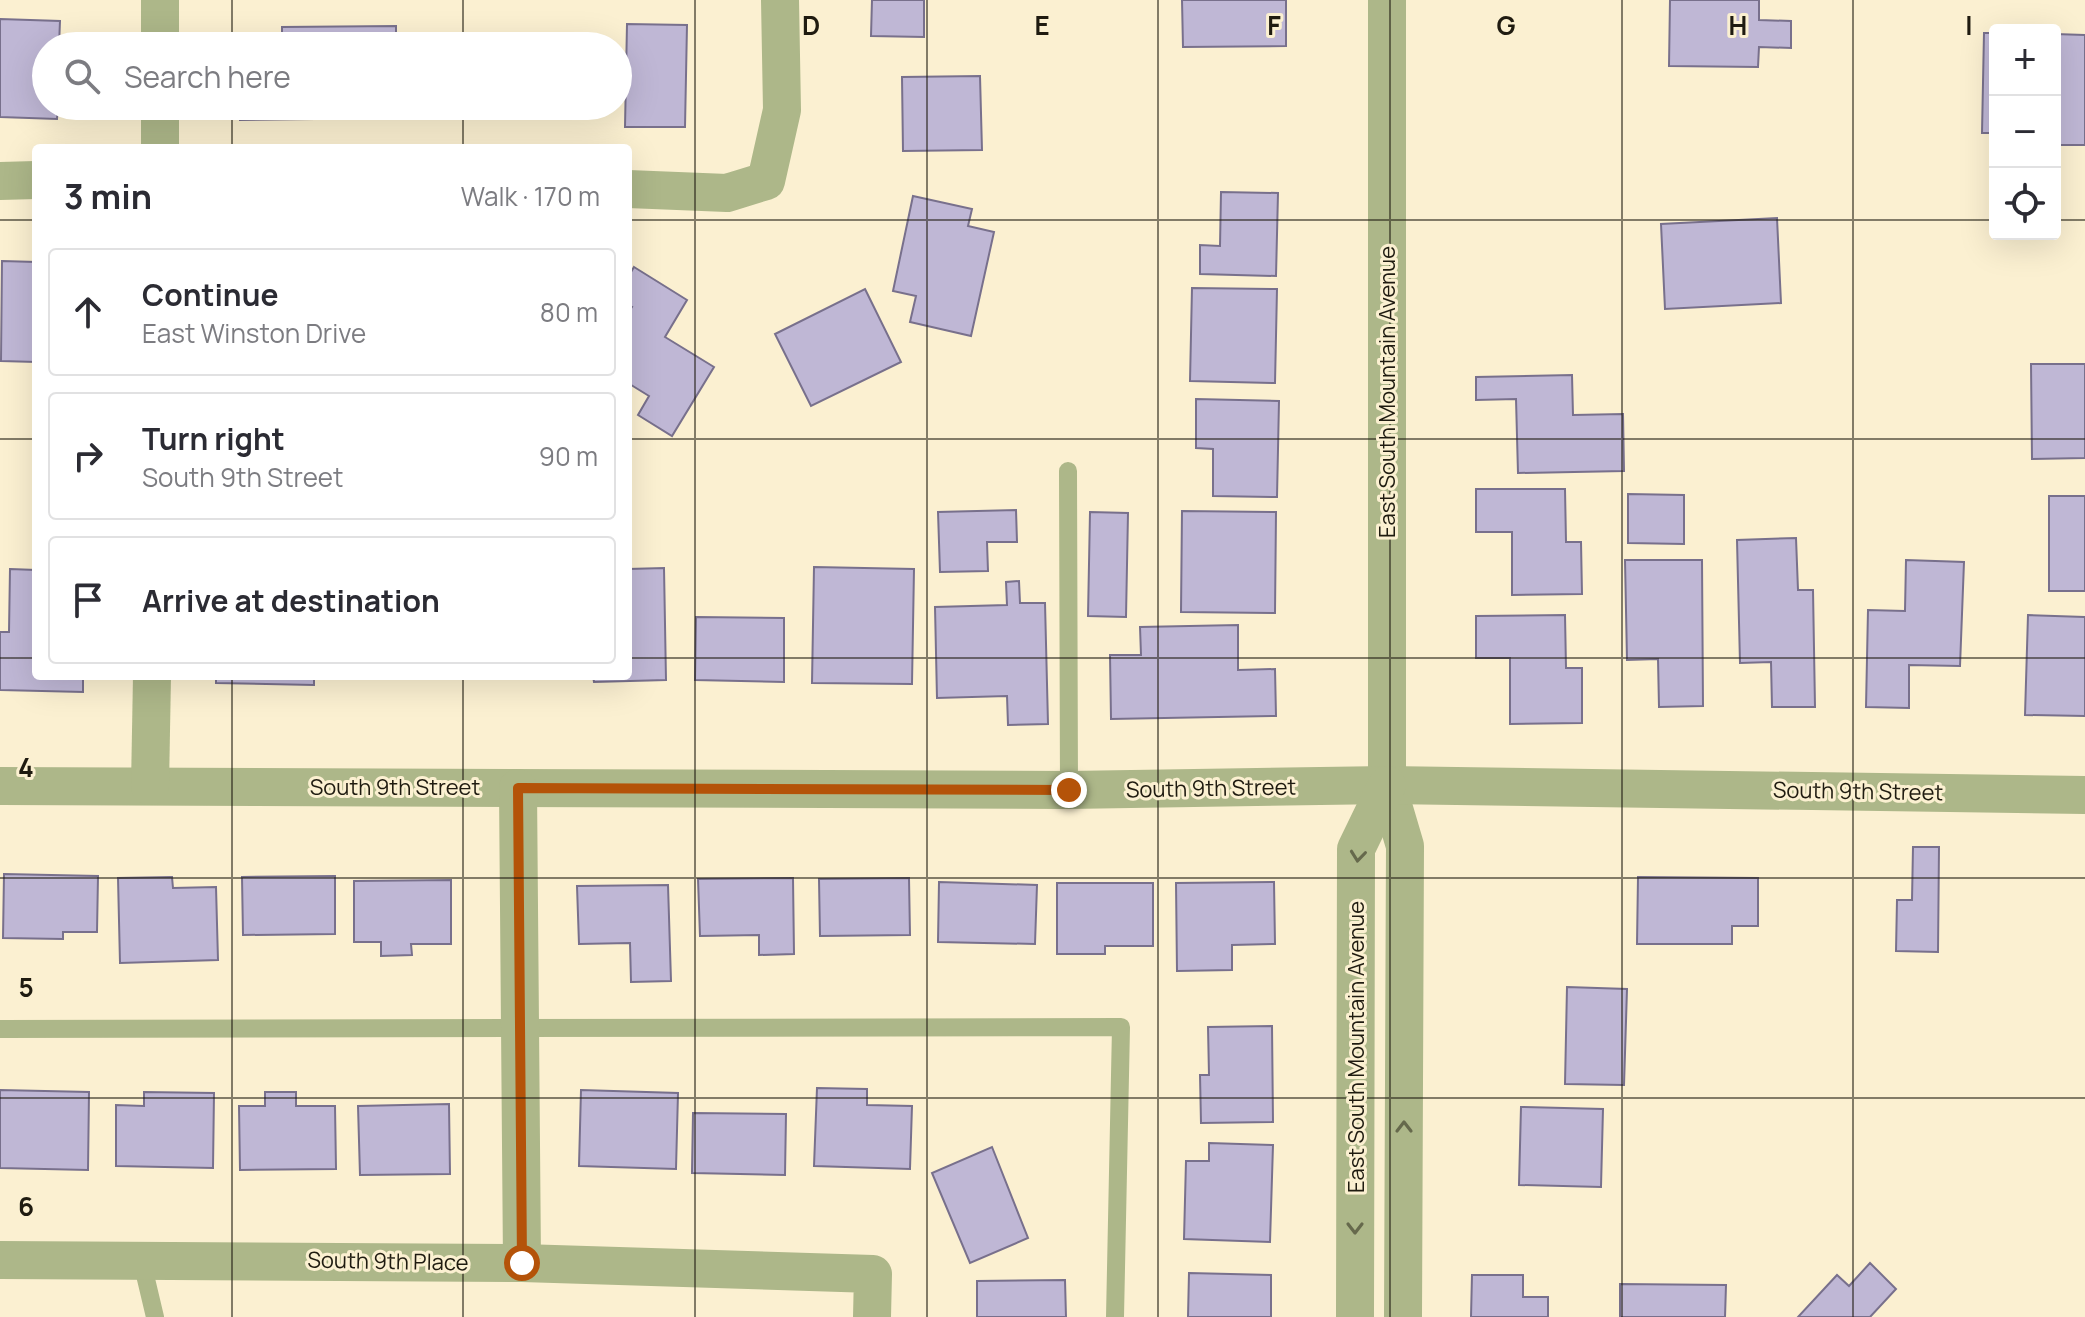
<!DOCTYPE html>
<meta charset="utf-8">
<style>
:root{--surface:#fff;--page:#f7f7f7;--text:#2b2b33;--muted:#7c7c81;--line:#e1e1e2}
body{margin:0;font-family:Manrope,sans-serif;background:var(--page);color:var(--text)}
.controls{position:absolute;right:24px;top:24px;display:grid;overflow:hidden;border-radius:8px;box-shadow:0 8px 32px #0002}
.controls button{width:72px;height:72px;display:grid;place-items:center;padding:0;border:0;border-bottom:2px solid var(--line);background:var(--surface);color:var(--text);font:40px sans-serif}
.stop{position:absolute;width:24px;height:24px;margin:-18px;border:6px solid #b45309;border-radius:50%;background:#fff}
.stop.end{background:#b45309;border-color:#fff;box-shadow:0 2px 8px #0008}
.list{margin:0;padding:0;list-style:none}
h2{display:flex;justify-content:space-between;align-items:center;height:104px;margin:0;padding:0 32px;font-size:34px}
h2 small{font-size:26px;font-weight:400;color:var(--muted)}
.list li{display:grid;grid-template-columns:52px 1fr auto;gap:24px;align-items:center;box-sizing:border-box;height:128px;margin:0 16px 16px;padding:0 16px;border:2px solid var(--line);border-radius:8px}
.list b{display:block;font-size:30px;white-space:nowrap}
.list p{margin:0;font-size:26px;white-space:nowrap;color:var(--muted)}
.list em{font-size:26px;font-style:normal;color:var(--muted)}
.icon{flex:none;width:44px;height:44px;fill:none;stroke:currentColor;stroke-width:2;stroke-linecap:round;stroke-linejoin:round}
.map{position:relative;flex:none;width:2085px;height:1317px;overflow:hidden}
.search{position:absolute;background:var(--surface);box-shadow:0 8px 32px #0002;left:32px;top:32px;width:600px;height:88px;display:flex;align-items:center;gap:20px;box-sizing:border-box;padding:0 28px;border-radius:44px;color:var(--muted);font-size:30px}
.panel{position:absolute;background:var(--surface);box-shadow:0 8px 32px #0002;left:32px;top:144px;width:600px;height:536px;border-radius:8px}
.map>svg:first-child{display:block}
.building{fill:#bfb7d5;stroke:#78708c;stroke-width:2}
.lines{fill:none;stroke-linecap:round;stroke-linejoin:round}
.lane{stroke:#adb789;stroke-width:18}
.street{stroke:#adb789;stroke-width:38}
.oneway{stroke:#66694c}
.route{stroke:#b45309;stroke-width:10}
.grid{fill:none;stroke:#1f1b10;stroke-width:2;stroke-opacity:0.55}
.labels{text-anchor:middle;stroke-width:6;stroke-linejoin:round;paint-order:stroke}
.street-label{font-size:22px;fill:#1f1b10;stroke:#fbf0d1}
.grid-label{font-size:26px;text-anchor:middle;font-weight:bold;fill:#1f1b10;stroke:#fbf0d1;stroke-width:6;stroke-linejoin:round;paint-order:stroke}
</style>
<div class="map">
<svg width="2085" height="1317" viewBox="0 0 2085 1317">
<rect width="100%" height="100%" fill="#fbf0d1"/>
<g class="building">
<polygon points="872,0 924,0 924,37 871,36"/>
<polygon points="1182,0 1286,0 1286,46 1183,47"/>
<polygon points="1670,0 1759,0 1759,20 1791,21 1791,48 1759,47 1758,67 1669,66"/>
<polygon points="0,19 60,21 59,46 46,46 46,106 58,106 57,119 0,117"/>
<polygon points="627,24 687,25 685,127 625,127"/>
<polygon points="396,26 396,46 282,46 282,27"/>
<polygon points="1984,33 1995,33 1995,133 1982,133"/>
<polygon points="2055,34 2085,35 2085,145 2055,145"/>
<polygon points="980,76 982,150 903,151 902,77"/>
<polygon points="240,106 397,106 397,118 240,120"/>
<polygon points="1221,192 1278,193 1276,276 1200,274 1200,245 1220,246"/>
<polygon points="913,196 972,209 968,226 994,232 971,336 910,322 916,296 893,291"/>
<polygon points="1777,218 1781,303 1665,309 1661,224"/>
<polygon points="2,261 36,262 36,362 1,361"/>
<polygon points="634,267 687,300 665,337 714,367 672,436 638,415 649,396 628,383 628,313 632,307 628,305 628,277"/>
<polygon points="1192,288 1277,289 1275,383 1190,381"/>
<polygon points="865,289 901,362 811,406 775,334"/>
<polygon points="2031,364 2085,364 2085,458 2032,459"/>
<polygon points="1572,375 1573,415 1623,414 1624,471 1518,473 1516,399 1476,400 1476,377"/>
<polygon points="1196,399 1279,401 1277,497 1213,496 1213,449 1196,448"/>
<polygon points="1476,489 1565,489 1566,542 1581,542 1582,594 1512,595 1512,532 1476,532"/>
<polygon points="1628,494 1684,495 1684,544 1628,543"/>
<rect x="2049" y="496" width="36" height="95"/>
<polygon points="1016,510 1017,542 987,542 988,571 940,572 938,512"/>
<polygon points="1182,511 1276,512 1275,613 1181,612"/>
<polygon points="1090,512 1128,513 1126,617 1088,616"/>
<polygon points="1796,538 1798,590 1813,590 1815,707 1772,707 1771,662 1740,663 1737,540"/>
<polygon points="1625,560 1702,560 1703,706 1659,707 1658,659 1627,660"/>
<polygon points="1906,560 1964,562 1960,666 1909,665 1909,708 1866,707 1868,610 1905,611"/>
<polygon points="814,567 914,569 912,684 812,683"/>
<polygon points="664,568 666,680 594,682 593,676 628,676 628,569"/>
<polygon points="10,569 36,570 36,676 83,676 83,692 0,690 0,632 9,632"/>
<polygon points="1019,581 1020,603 1045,603 1048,724 1008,725 1007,696 937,698 935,607 1007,605 1006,582"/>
<polygon points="1565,615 1566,668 1582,668 1582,723 1510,724 1510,658 1476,658 1476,616"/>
<polygon points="2028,615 2085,617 2085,716 2025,715"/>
<polygon points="696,617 784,618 784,682 695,680"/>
<polygon points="1238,625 1238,670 1275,669 1276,716 1111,719 1110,655 1141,655 1140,627"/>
<polygon points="216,676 314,676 314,685 216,683"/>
<polygon points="455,676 550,676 550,678"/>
<polygon points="1913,847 1939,847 1938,952 1896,951 1897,900 1912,900"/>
<polygon points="4,874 98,876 97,932 63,932 63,939 3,938"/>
<polygon points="335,876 335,934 243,935 242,877"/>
<polygon points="172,877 173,888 216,887 218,960 120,963 118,878"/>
<polygon points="1638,877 1758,878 1758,926 1732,926 1732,944 1637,944"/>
<polygon points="793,878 794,954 759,955 759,935 700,936 698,879"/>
<polygon points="909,878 910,935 820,936 819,879"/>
<polygon points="451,880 451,944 411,944 412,955 381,956 381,942 354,942 354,881"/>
<polygon points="939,882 1037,885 1035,944 938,942"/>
<polygon points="1274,882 1275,944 1232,945 1232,970 1177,971 1176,883"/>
<polygon points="1057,883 1153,883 1153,946 1105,946 1105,954 1057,954"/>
<polygon points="668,885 671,981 631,982 630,943 579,944 577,886"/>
<polygon points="1567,987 1627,989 1624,1085 1565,1084"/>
<polygon points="1272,1026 1273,1122 1201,1123 1200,1075 1209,1075 1208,1027"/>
<polygon points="817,1088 867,1089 867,1105 912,1106 910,1169 814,1166"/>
<polygon points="0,1090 89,1092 88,1170 0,1168"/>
<polygon points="581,1090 678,1093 676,1169 579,1166"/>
<polygon points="144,1092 214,1093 213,1168 116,1166 116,1105 144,1106"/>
<polygon points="265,1092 296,1092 296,1106 335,1106 336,1169 240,1170 239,1106 265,1106"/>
<polygon points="449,1104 450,1174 360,1175 358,1106"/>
<polygon points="1521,1107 1603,1109 1601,1187 1519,1185"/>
<polygon points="693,1113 786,1114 785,1175 692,1173"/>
<polygon points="1209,1143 1273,1145 1270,1242 1184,1239 1186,1161 1209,1161"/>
<polygon points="992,1147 1028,1238 970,1263 932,1173"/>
<polygon points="1870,1263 1896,1289 1870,1317 1798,1317 1837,1275 1849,1286"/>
<polygon points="1189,1273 1271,1275 1271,1317 1188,1317"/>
<polygon points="1472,1275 1523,1275 1523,1297 1548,1297 1548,1317 1471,1317"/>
<polygon points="1065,1280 1066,1317 977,1317 977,1281"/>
<polygon points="1620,1284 1726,1285 1725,1317 1620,1317"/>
</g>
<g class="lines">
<g class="lane">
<polyline points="1068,471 1069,790"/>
<polyline points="0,1029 1121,1027 1115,1317"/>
<polyline points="141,1258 155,1317"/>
</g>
<g class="street">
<polyline points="1387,0 1387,785 1405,846 1403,1317"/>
<polyline points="160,46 160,0"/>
<polyline points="160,148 160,106"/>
<polyline points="0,181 36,180"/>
<polyline points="628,189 727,193 766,181 782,110 780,0"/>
<polyline points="0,786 1069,790 1387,785 2085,795"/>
<polyline points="150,786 152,676"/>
<polyline points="518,788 522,1263"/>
<polyline points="0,1260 522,1263 873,1274 872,1317"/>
<polyline points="1355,1317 1356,849 1387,785"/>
</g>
</g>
<defs><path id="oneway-chevron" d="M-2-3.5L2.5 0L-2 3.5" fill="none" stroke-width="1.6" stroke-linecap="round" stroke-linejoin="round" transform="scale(2)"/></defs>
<g class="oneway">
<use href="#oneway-chevron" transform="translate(1358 856) rotate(96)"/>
<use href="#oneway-chevron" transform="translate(1404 1127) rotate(-90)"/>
<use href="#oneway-chevron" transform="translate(1355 1228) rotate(90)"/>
</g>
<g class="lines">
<polyline class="route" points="522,1263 518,788 1069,790"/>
</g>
<path class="grid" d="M232 0V46M463 0V46M695 0V1317M927 0V1317M1158 0V1317M1390 0V1317M1622 0V1317M1853 0V1317M232 106V148M463 106V148M0 220H36M628 220H1995M2055 220H2085M0 439H36M628 439H2085M0 658H36M628 658H2085M232 676V1317M463 676V1317M0 878H2085M0 1098H2085"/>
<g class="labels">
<g class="street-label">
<text transform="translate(1387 392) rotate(-90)" y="8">East South Mountain Avenue</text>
<text x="395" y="795">South 9th Street</text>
<text transform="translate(1211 788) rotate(-1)" y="8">South 9th Street</text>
<text transform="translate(1858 791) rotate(1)" y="8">South 9th Street</text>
<text transform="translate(1356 1047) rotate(-90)" y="8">East South Mountain Avenue</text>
<text transform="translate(388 1261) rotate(1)" y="8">South 9th Place</text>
</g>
</g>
<g class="grid-label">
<text x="811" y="35">D</text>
<text x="1042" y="35">E</text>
<text x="1274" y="35">F</text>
<text x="1506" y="35">G</text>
<text x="1738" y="35">H</text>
<text x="1969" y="35">I</text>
<text x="26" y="777">4</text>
<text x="26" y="997">5</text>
<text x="26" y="1216">6</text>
</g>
</svg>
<div class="controls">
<button>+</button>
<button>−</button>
<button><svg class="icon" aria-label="locate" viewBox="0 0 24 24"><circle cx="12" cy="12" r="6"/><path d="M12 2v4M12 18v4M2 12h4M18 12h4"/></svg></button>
</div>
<div class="stop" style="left:522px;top:1263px"></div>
<div class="stop end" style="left:1069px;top:790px"></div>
<div class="search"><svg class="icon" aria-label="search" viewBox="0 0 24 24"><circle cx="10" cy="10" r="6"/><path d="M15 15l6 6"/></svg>Search here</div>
<section class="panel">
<h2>3 min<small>Walk · 170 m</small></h2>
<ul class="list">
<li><svg class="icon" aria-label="ahead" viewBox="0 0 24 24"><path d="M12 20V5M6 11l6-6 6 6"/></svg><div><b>Continue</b><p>East Winston Drive</p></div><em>80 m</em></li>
<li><svg class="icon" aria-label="right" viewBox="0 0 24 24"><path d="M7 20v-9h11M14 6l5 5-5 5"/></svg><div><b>Turn right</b><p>South 9th Street</p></div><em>90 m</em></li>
<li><svg class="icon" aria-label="arrive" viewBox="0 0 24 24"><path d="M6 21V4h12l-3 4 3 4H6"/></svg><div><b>Arrive at destination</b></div></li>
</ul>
</section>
</div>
